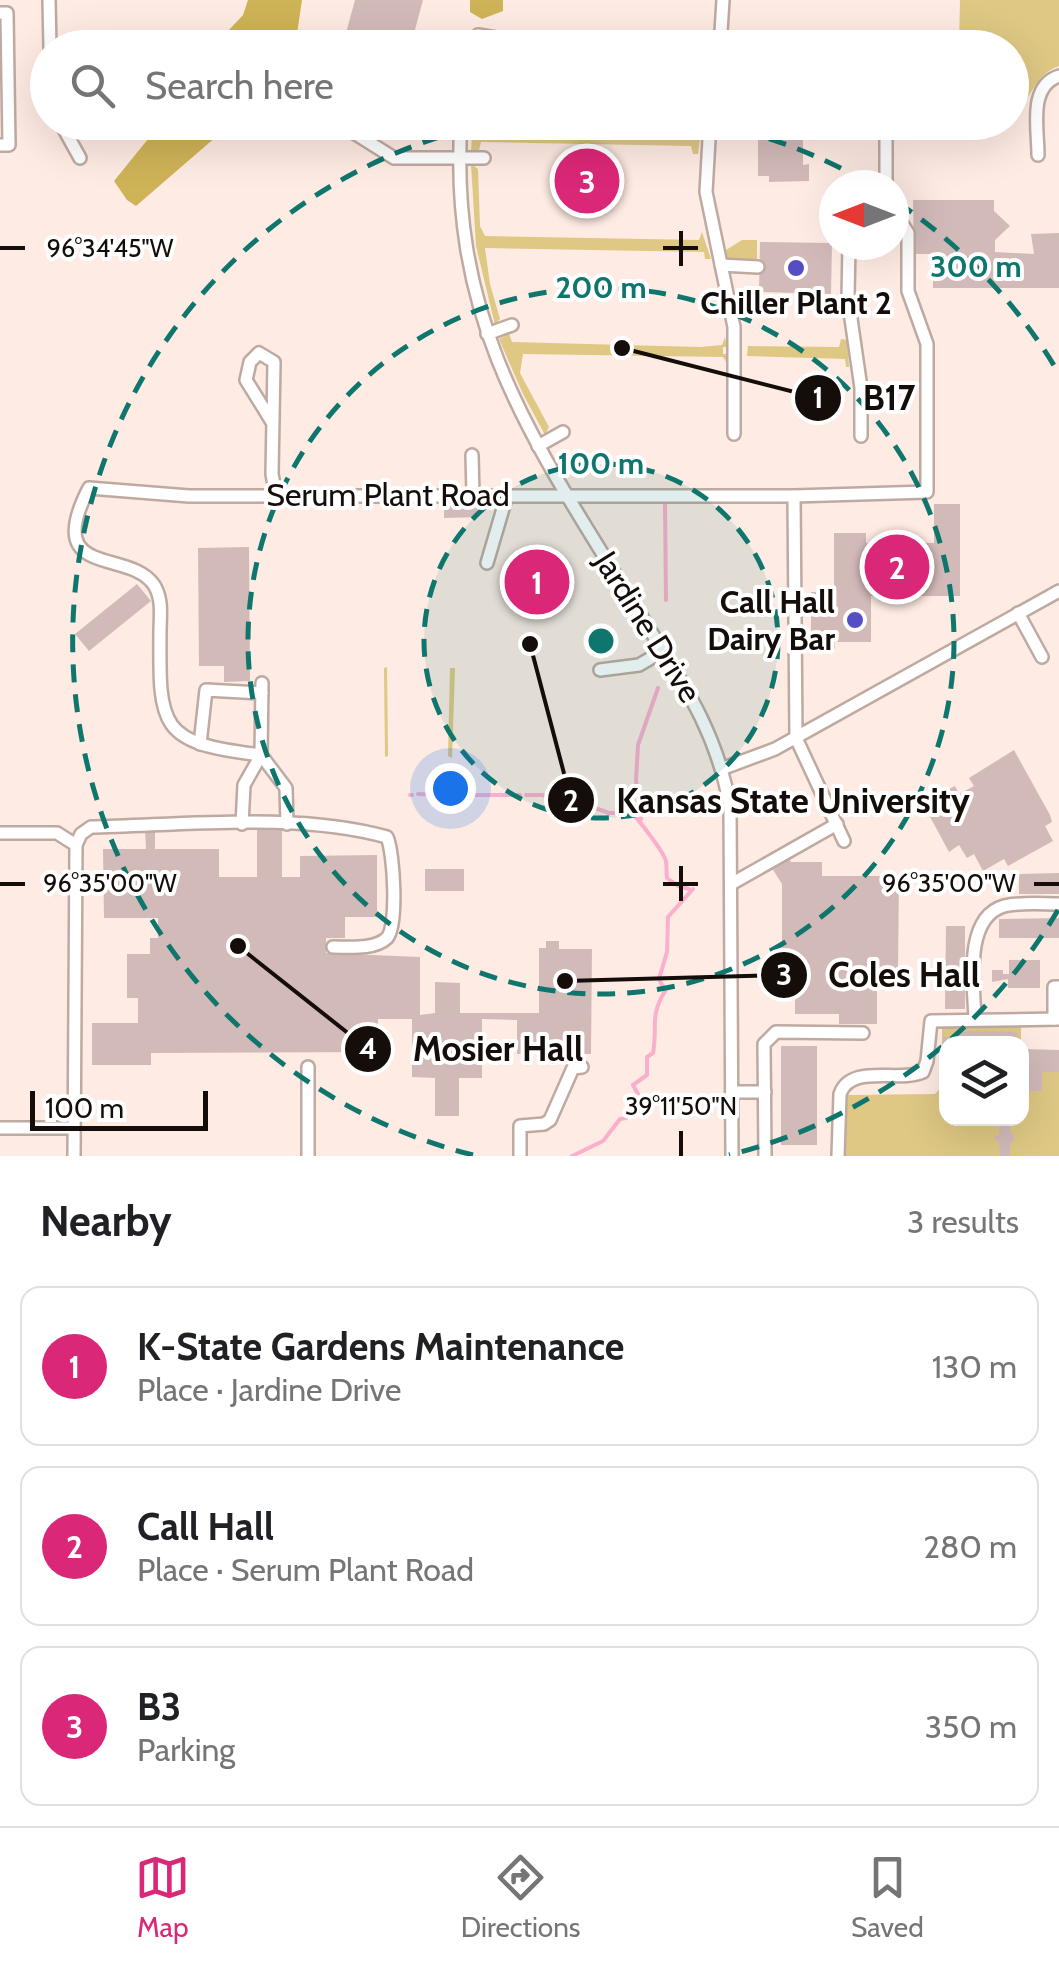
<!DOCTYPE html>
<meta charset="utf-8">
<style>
:root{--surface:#fff;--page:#f2f2f2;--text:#202124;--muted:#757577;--line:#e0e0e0;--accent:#db2777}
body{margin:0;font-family:Cabin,sans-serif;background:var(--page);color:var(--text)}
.controls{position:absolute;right:30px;bottom:30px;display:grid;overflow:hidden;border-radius:20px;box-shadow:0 10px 40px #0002}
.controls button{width:90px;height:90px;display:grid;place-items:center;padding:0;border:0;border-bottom:2px solid var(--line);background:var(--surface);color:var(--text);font:50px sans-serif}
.compass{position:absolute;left:819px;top:170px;width:90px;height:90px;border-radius:50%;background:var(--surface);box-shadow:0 10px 40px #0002;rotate:270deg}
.scale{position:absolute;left:30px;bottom:25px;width:178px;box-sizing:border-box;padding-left:10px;border:5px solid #140d0a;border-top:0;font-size:28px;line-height:35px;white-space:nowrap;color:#140d0a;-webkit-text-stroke:8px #fff;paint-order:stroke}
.you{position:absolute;left:450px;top:788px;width:35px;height:35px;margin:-25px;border:8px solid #fff;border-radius:50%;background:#1a73e8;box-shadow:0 0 0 15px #1a73e833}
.badge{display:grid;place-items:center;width:65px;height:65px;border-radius:50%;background:var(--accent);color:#fff;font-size:32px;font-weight:700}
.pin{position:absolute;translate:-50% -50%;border:5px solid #fff;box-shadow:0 2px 10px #0006}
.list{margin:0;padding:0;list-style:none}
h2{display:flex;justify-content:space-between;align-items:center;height:130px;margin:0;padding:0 40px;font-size:42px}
h2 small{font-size:32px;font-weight:400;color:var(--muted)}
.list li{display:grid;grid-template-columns:65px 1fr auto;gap:30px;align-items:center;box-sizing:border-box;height:160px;margin:0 20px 20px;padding:0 20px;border:2px solid var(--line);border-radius:20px}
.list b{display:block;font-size:38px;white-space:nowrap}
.list p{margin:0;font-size:32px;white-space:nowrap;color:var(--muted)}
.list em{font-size:32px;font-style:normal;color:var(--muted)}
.icon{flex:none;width:55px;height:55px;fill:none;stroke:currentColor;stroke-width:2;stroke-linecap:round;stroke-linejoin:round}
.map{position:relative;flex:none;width:1059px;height:1156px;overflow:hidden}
.search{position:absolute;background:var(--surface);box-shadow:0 10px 40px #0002;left:30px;right:30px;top:30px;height:110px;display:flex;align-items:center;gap:25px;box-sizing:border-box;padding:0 35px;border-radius:55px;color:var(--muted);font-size:38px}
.sheet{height:670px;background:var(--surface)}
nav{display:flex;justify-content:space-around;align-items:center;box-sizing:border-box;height:140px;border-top:2px solid var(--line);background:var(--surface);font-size:28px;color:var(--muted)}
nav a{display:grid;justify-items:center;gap:5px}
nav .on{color:var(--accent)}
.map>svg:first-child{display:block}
.built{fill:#feebe3;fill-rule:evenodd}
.green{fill:#dec884}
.forest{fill:#cfb357}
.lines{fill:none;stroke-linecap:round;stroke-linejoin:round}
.stream{stroke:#fab0cc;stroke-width:4}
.building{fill:#d2bab9}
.minor-casing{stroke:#bfaaa1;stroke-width:16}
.minor{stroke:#fff;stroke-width:11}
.ticks{fill:none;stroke:#140d0a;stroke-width:4}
.ring{fill:none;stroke:#0f766e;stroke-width:5;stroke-dasharray:18 12}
.poi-dot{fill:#564cc4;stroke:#fff;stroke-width:4}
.labels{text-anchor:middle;stroke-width:8;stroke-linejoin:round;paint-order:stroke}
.poi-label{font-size:32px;font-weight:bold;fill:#140d0a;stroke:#fff}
.street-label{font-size:32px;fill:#140d0a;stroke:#fff}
.ticks-label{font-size:25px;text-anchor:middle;fill:#140d0a;stroke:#fff;stroke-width:8;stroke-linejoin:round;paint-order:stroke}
.centre{fill:#0f766e;stroke:#fff;stroke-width:5}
.ring-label{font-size:30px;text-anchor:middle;font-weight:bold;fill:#0f766e;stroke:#fff;stroke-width:8;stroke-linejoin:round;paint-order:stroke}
.leader{fill:none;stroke:#140d0a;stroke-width:4}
.callout-dot{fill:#140d0a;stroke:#fff;stroke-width:4}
.mark-label{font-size:30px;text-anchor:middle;font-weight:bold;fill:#fff}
.callout-label{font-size:35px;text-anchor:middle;font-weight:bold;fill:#140d0a;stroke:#fff;stroke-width:8;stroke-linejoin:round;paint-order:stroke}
</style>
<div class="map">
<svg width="1059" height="1156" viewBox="0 0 1059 1156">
<rect width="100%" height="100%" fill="#fcf7f5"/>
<path class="built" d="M0 0H1059V1156H0ZM48 48H1012V122H48ZM834 185H894V245H834ZM946 1044H1022V1118H946Z"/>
<g class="green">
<path d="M960 0H1059V66C1033 75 1034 98 1014 112L1012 48 959 47Z"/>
<polygon points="671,122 688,126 702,123 698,154 693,154 691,146 481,142 479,150 471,151 473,123"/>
<polygon points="471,164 478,169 480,226 485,236 699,240 702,232 711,259 705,259 704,252 485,248 490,284 500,319 495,325 476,246"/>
<polygon points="742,240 757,240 757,264 728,261 726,250"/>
<polygon points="509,334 512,342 700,347 722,345 725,337 727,347 723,347 723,354 727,354 728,365 723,357 523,354 520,373 549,427 545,435 523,394 499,339"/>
<polygon points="841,339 847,340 849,367 846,367 845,359 747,356 748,346 839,347"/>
<polygon points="387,667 388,756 385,757 384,668"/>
<polygon points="450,668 455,668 452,758 448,756"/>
<polygon points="942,1025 1021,1025 1021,1043 946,1044 946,1118 1022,1118 1022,1091 1042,1091 1042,1072 1059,1072 1059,1156 844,1156 847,1095 935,1094 942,1086"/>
</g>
<g class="forest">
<polygon points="248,0 302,0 295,47 213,47 243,15"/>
<polygon points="470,0 503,0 503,11 482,19 470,12"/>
<polygon points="161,123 232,123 136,206 127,200 114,181"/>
</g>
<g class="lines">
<g class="stream">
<polyline points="665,504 666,600"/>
<polyline points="418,794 447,795 454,791 464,795 520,795"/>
<polyline points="410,795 412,795"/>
<path d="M526 795H543L554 803 589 813 595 808 609 813 631 812C639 820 663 851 666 861 667 867 666 872 667 878L678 886 689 889"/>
<polyline points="641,819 636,780 638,745 658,688"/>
<path d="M572 1156 603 1141 620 1119 626 1118 639 1096 633 1085 647 1075V1057L653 1053C658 1025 649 1018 665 991L659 979 667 952 668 917 693 889"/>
</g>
</g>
<g class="building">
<polygon points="355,0 423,0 410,48 342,48"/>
<polygon points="758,122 803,122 803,165 809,164 809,181 769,182 769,176 758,176"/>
<polygon points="913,200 994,200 994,211 1010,226 995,240 995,252 1034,254 1031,234 1059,233 1059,288 933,288 933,254 914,254"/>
<polygon points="760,242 832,243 831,294 759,292"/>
<polygon points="934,504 960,504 960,596 871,596 871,642 835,642 835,649 811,649 811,592 834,592 834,533 866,533 866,543 934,543"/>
<polygon points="444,505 478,505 478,517 444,518"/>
<polygon points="249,547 250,681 224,682 224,666 199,666 198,548"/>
<polygon points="526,561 547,561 547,604 527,604"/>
<polygon points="137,584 151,601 89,651 75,634"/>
<polygon points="1014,750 1050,815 1052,822 1045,826 1053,841 1008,866 1004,859 983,871 974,854 967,858 959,845 949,852 922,802 955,786 959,794 974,786 969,778"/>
<polygon points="145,829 155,829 155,849 219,849 219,877 257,877 257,830 282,830 282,877 300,877 300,856 377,855 377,917 345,917 345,938 326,938 326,953 420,957 420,1015 435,1013 435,982 460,983 460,1013 539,1013 539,948 546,948 546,941 559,941 559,949 592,949 591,1054 517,1054 517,1020 482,1019 482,1078 459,1078 459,1116 435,1116 435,1078 412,1077 412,1019 378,1019 378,1052 151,1053 151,1065 92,1065 92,1023 138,1023 138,998 127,998 127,954 150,954 150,938 158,938 158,918 104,918 103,849 146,849"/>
<polygon points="789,858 791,862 822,862 822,876 899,876 898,968 894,968 894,985 877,985 877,1024 839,1024 839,1014 795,1014 795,966 782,966 782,884 772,868"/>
<rect x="425" y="869" width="39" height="22"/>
<polygon points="1059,873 1059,894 1019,894 1019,874"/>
<polygon points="1059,918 1059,938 999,938 999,919"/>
<polygon points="946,926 965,926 965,1009 945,1009"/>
<polygon points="1009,960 1040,960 1040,988 1008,988 1008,979 992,982 992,970 1003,970 1003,974 1009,974"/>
<polygon points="957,1031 1017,1032 1017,1044 943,1044 943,1037 957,1037"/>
<rect x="781" y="1046" width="36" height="99"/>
<polygon points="1022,1049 1059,1050 1059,1072 1042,1072 1042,1091 1022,1091"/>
<polygon points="1000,1118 1010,1118 1010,1131 1014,1135 1014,1141 1010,1144 1010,1156 1000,1156 999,1141 995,1141 995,1136 999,1136"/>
</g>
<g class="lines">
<g class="minor-casing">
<g id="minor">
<polyline points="49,0 50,48"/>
<polyline points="0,13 7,13 9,145 0,145"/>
<polyline points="721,42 740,48"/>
<polyline points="474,48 478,35 502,39"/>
<polyline points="720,48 723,0"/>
<polyline points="60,122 80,158"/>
<path d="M461 122C448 327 537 446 638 611 679 677 718 731 730 808L732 1156"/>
<polyline points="710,122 706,192 734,327 734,434"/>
<polyline points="351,131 394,158 484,158"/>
<path d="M1038 155C1038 128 1028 86 1059 76"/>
<polyline points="886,185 886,122"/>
<polyline points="849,245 848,298 861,388 861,436"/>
<polyline points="721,265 758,267"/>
<polyline points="487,334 512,325"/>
<polyline points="272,422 246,380 250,362 259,353 274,362 272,474 276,496"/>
<polyline points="538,446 563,432"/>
<polyline points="472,455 473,495"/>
<polyline points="794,496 796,738 844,841"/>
<polyline points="487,563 507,495"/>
<polyline points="1018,613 1042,657"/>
<polyline points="600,670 639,665 663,651"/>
<polyline points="200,744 206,690 262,693"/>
<polyline points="724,768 775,749 1059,591"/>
<polyline points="242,824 244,785 261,755 262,683"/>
<path d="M287 824 286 788 261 755C159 743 159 728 160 631 160 616 163 599 154 585 130 548 41 580 89 488L189 496H794L927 492V344L908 291V233L894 211"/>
<polyline points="0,833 57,833 76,845"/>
<polyline points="731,884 837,824"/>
<path d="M975 1019C974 987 963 918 1004 906 1021 902 1042 904 1059 904"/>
<polyline points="1054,1019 1054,987 1059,987"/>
<polyline points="308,1067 308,1156"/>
<polyline points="732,1092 765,1092"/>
<polyline points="0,1128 74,1128"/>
<path d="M74 1156 76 845 81 834 91 827C183 825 299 812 387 837 394 853 398 926 387 938 374 950 349 947 333 947"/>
<polyline points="520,1156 520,1126 544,1124 550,1120 573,1068 582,1067"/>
<polyline points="765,1156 764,1044 776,1032 863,1033"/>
<path d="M838 1156 840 1094C851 1063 898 1083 923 1072L927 1061 931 1021 1059 1019"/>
</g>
</g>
<use href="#minor" class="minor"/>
</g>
<path class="ticks" d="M681 231V266M0 248H25M663 248H698M681 866V901M0 884H25M663 884H698M1034 884H1059M681 1131V1156"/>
<circle cx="601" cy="641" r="177" fill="#0f766e" fill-opacity=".12"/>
<g class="ring">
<circle cx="601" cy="641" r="177"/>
<circle cx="601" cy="641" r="353"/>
<path d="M1058 910A530 530 0 0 1 729 1155M473 1155A530 530 0 0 1 491 123M711 123A530 530 0 0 1 870 184M897 202A530 530 0 0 1 1058 372"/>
</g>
<g class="poi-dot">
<circle cx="796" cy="268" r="10"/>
<circle cx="855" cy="620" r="10"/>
</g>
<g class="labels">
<g class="poi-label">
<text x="796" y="314">Chiller Plant 2</text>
<text x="835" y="613" text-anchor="end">Call Hall<tspan x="835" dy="37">Dairy Bar</tspan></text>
</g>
<g class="street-label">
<text x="388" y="506">Serum Plant Road</text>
<text transform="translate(648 627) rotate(58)" y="11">Jardine Drive</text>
</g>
</g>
<g class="ticks-label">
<text x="110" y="257">96°34'45"W</text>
<text x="949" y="892">96°35'00"W</text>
<text x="110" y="892">96°35'00"W</text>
<text x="681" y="1115">39°11'50"N</text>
</g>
<circle cx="601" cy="641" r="15" class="centre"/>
<g class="ring-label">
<text x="976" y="277">300 m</text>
<text x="601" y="298">200 m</text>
<text x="601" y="474">100 m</text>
</g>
<path class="leader" d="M622 348L818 398M530 644L571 800M565 981L784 975M238 946L368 1049"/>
<g class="callout-dot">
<circle cx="622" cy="348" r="10"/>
<circle cx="530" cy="644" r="10"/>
<circle cx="565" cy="981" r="10"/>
<circle cx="238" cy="946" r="10"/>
<circle cx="818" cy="398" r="25"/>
<circle cx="571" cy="800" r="25"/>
<circle cx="784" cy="975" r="25"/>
<circle cx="368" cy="1049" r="25"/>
</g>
<g class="mark-label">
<text x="818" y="408">1</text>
<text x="571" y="811">2</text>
<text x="784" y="985">3</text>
<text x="368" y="1059">4</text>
</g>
<g class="callout-label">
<text x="889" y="410">B17</text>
<text x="793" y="813">Kansas State University</text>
<text x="904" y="987">Coles Hall</text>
<text x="498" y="1061">Mosier Hall</text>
</g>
</svg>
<div class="controls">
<button><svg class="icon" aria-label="layers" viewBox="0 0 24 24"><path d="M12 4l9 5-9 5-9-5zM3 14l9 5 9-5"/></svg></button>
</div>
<svg class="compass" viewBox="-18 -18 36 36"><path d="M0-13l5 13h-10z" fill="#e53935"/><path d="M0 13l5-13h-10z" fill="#757577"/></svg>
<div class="scale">100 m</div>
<div class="you"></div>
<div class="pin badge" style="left:537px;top:582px">1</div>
<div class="pin badge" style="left:897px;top:567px">2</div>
<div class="pin badge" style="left:587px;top:181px">3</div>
<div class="search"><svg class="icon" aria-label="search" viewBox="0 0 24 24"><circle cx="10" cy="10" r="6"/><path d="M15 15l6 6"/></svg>Search here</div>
</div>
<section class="sheet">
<h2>Nearby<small>3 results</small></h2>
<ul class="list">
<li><span class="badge">1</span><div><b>K-State Gardens Maintenance</b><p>Place · Jardine Drive</p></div><em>130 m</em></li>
<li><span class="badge">2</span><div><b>Call Hall</b><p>Place · Serum Plant Road</p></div><em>280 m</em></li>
<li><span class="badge">3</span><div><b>B3</b><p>Parking</p></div><em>350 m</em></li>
</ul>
</section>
<nav>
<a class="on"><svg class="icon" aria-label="map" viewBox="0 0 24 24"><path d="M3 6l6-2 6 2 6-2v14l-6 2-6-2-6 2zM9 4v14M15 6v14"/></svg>Map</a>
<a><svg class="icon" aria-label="directions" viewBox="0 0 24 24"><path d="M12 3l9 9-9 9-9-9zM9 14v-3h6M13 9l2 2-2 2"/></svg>Directions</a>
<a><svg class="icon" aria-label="saved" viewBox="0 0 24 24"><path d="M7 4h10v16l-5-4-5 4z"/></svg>Saved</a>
</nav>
